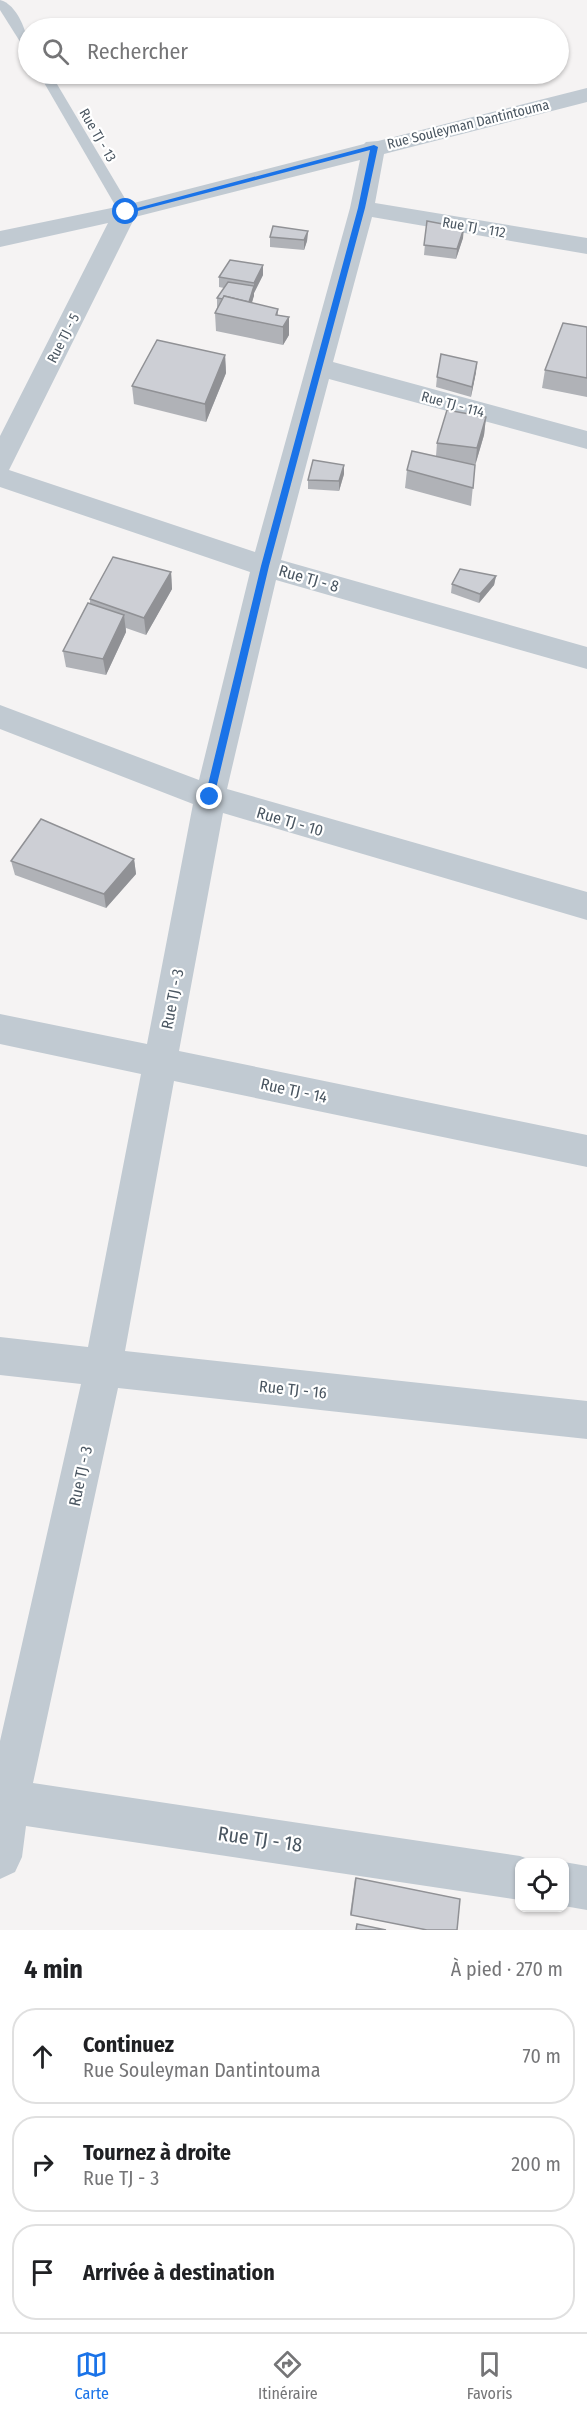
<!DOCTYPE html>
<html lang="fr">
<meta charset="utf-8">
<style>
:root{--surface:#fff;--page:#f6f6f6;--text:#202124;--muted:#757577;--line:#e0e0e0;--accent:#1a73e8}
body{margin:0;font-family:"Fira Sans Condensed",sans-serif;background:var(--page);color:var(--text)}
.controls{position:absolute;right:18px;bottom:18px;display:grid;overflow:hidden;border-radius:12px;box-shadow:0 2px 4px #0004}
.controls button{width:54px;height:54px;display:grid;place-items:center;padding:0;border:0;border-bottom:2px solid var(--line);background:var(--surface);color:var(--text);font:30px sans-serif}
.stop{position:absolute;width:18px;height:18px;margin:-14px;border:4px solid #1a73e8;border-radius:50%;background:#fff}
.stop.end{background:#1a73e8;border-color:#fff;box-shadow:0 2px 6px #0008}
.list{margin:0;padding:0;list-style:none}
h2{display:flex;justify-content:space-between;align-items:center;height:78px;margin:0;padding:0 24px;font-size:26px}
h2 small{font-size:20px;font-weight:400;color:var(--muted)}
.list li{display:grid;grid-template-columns:39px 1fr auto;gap:18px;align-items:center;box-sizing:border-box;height:96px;margin:0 12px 12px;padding:0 12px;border:2px solid var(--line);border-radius:24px}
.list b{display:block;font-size:22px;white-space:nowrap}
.list p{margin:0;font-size:20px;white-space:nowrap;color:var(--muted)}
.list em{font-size:20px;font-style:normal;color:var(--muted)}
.icon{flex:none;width:33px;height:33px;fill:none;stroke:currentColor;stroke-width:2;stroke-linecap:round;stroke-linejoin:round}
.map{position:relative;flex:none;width:587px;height:1930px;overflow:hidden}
.search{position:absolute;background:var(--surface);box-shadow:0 2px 4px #0004;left:18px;right:18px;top:18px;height:66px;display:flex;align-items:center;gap:15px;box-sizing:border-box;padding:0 21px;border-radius:33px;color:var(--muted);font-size:22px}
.sheet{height:402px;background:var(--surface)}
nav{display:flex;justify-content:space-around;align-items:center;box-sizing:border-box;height:84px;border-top:2px solid var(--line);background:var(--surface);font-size:16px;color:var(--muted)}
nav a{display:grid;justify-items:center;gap:3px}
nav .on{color:var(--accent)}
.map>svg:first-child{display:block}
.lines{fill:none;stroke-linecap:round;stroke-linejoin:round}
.service{fill:#c1cad2;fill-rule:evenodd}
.minor{fill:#c1cad2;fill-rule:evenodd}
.wall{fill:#b0b2b7}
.shaded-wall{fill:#909195}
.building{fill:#cdcfd5;stroke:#909195;stroke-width:1.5}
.route{fill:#1a73e8}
.labels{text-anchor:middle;stroke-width:4.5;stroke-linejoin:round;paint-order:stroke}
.far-street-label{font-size:14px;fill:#4a5661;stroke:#fff}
.street-label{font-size:16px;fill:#4a5661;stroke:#fff}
.near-street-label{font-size:20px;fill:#4a5661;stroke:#fff}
</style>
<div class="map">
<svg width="587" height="1930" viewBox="0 0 587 1930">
<rect width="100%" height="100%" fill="#f5f3f3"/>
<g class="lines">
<g class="service">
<path d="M0 0C17 4 28 33 28 48H24L0 10Z"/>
<polygon points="39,74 51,74 133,212 131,215 121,215 119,212"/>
</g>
<g class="minor">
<path d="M587 88V102L384 154 375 203 587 238V254L372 217 333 362 587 431V449L329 379 281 560 587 647V669L276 580 227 789 587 892V920L223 813 179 1051 587 1135V1167L174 1081 125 1351 587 1401V1439L118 1388 33 1783 520 1856 536 1862H520V1900L26 1826 22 1857 15 1872 0 1879V1741L81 1384 0 1375V1337L88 1347 141 1074 0 1044V1014L147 1044 193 804 0 729V705L199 780 250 572 0 487V436L108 223 0 247V231L126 205 364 144 366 142 378 141ZM360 160 350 208 255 552 9 470 135 217Z"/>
<polygon points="563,1862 564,1862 587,1866 587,1910 564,1906 564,1862"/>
</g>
</g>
<g class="wall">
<polygon points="427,221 463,238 456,259 424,255"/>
<polygon points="308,231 307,241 304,250 270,247 270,237"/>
<polygon points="263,265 263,275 254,293 252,303 278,309 278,315 289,317 289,335 283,345 216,331 215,313 217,308 217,298 224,288 219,287 219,277"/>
<polygon points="587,327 587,397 542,388 545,370"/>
<polygon points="225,355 226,373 206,422 134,404 132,386"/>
<polygon points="476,372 471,397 436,387 437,377"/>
<polygon points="486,417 484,435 475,465 471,506 405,488 407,470 436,456 437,443"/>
<polygon points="344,465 344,474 339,491 308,489 308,480"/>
<polygon points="171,572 172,589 146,635 126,628 126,632 106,675 66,667 63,651 90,604 90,599"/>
<polygon points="496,576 494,585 479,603 451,593 452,584"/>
<polygon points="134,859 136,874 106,908 15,875 11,861"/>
<polygon points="355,1878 460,1899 351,1915 350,1914"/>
</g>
<g class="shaded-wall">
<polygon points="464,228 463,238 456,259 457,249"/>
<polygon points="308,231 307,241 304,250 304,240"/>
<polygon points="263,265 263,275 254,293 254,283"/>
<polygon points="254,286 254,296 248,314 248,304"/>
<polygon points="289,317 289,335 283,345 283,327"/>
<polygon points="225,355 226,373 206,422 205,404"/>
<polygon points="477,362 476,372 471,397 472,387"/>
<polygon points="486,417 484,435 475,466 477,448"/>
<polygon points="344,465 344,474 339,491 339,481"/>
<polygon points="171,572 172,589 146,635 144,618"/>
<polygon points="496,576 494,585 479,603 480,594"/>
<polygon points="124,615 126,632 106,675 103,659"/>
<polygon points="134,859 136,874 106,908 104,894"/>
</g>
<g class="building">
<polygon points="427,221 464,228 457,249 424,245"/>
<polygon points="273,226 308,231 304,240 270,237"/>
<polygon points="230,260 263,265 254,283 219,277"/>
<polygon points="228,282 254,286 249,302 224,296 223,299 217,298"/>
<polygon points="224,296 278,309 276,315 289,317 283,327 215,313"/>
<polygon points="563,323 587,327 587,378 545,370"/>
<polygon points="157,340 225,355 205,404 132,386"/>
<polygon points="441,354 477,362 472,387 437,377"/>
<polygon points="447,410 486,417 477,448 437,443"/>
<polygon points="412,451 475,465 473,488 407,470"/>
<polygon points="313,460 344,465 339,481 308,480"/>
<polygon points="113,557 171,572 144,618 90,599"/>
<polygon points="460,569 496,576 480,594 452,584"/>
<polygon points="88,603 124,615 103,659 63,651"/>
<polygon points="41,819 134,859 104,894 11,861"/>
<polygon points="356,1878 460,1899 457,1930 427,1930 351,1915"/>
<polygon points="357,1924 386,1930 356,1930"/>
</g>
<polygon class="route" points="374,145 378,147 365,208 269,566 214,797 210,801 205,797 261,566 358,208 370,150 126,214 122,212"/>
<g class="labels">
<g class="far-street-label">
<text transform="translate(468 124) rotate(-14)" y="5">Rue Souleyman Dantintouma</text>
<text transform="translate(98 135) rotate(60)" y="5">Rue TJ - 13</text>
<text transform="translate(474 227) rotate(10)" y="5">Rue TJ - 112</text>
<text transform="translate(63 338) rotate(-63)" y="5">Rue TJ - 5</text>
<text transform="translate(453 404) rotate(15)" y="5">Rue TJ - 114</text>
</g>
<g class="street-label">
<text transform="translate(309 578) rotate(16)" y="6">Rue TJ - 8</text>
<text transform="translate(290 821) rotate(16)" y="6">Rue TJ - 10</text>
<text transform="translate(172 999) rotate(-79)" y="6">Rue TJ - 3</text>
<text transform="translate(294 1090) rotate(12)" y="6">Rue TJ - 14</text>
<text transform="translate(293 1389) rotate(6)" y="6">Rue TJ - 16</text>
<text transform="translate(80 1476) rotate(-78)" y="6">Rue TJ - 3</text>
</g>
<g class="near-street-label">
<text transform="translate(260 1839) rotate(8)" y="7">Rue TJ - 18</text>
</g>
</g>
</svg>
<div class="controls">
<button><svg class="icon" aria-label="locate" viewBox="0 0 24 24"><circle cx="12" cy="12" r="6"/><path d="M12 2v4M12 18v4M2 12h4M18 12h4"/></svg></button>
</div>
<div class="stop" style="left:126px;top:212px"></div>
<div class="stop end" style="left:210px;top:797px"></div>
<div class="search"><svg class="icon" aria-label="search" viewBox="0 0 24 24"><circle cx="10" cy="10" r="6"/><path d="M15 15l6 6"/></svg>Rechercher</div>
</div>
<section class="sheet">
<h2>4 min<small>À pied · 270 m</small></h2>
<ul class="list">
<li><svg class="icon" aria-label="ahead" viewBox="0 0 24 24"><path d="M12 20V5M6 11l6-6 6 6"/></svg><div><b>Continuez</b><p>Rue Souleyman Dantintouma</p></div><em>70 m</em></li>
<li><svg class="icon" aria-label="right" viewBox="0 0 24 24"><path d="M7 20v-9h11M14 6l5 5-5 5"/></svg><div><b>Tournez à droite</b><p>Rue TJ - 3</p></div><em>200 m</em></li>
<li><svg class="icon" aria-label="arrive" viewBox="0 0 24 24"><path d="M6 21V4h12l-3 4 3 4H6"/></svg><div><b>Arrivée à destination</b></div></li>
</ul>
</section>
<nav>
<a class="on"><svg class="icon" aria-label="map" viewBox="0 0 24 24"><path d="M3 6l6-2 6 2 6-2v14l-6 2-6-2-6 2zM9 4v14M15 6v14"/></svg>Carte</a>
<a><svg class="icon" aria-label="directions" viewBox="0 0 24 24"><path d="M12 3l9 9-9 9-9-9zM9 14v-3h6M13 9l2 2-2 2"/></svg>Itinéraire</a>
<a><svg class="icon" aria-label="saved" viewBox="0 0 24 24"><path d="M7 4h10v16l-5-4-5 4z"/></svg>Favoris</a>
</nav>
